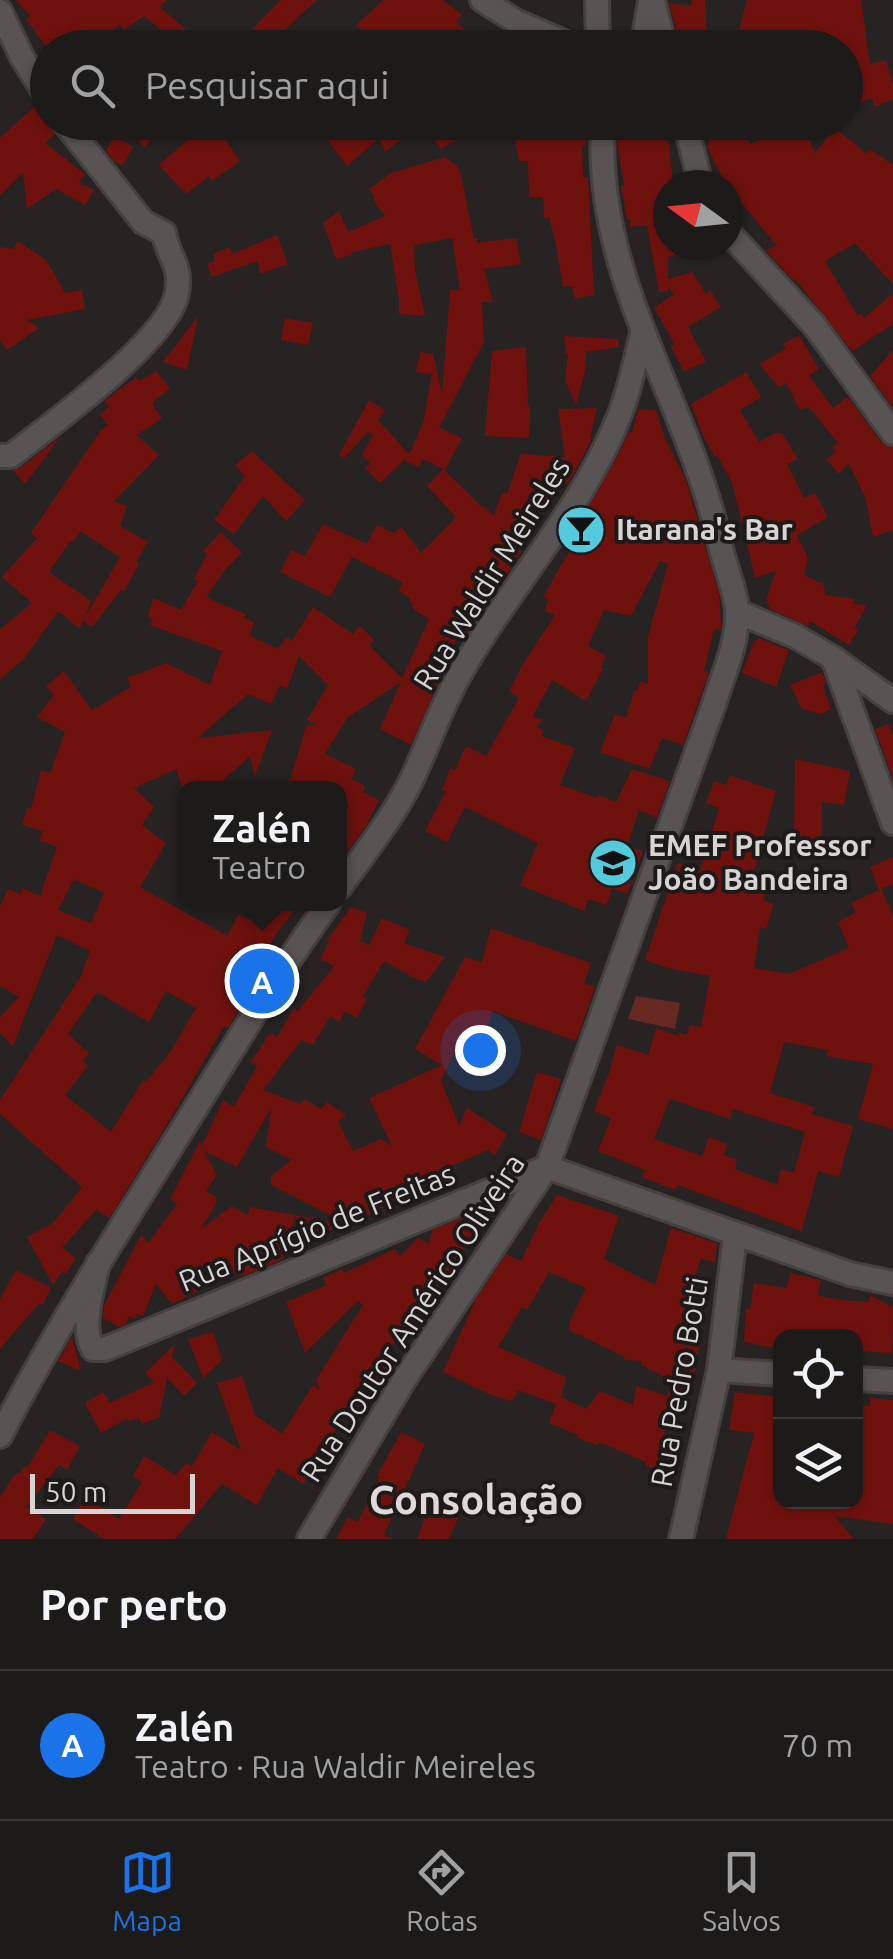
<!DOCTYPE html>
<html lang="pt">
<meta charset="utf-8">
<style>
:root{--surface:#1d1a1a;--page:#252323;--text:#f1f3f6;--muted:#a0a1a2;--line:#3b3839;--accent:#1a73e8}
body{margin:0;font-family:Ubuntu,sans-serif;background:var(--page);color:var(--text)}
.controls{position:absolute;right:30px;bottom:30px;display:grid;overflow:hidden;border-radius:20px;box-shadow:0 2px 8px #0004}
.controls button{width:90px;height:90px;display:grid;place-items:center;padding:0;border:0;border-bottom:2px solid var(--line);background:var(--surface);color:var(--text);font:50px sans-serif}
.compass{position:absolute;left:653px;top:170px;width:90px;height:90px;border-radius:50%;background:var(--surface);box-shadow:0 2px 8px #0004;rotate:285deg}
.scale{position:absolute;left:30px;bottom:25px;width:165px;box-sizing:border-box;padding-left:10px;border:5px solid #d7d4d4;border-top:0;font-size:28px;line-height:35px;white-space:nowrap;color:#d7d4d4;-webkit-text-stroke:8px #1e1a1a;paint-order:stroke}
.you{position:absolute;left:480px;top:1050px;width:35px;height:35px;margin:-25px;border:8px solid #fff;border-radius:50%;background:#1a73e8;box-shadow:0 0 0 15px #1a73e833}
.badge{display:grid;place-items:center;width:65px;height:65px;border-radius:50%;background:var(--accent);color:#fff;font-size:32px;font-weight:700}
.pin{position:absolute;translate:-50% -50%;border:5px solid #fff;box-shadow:0 2px 10px #0006}
.popup{position:absolute;left:177px;top:781px;width:170px;height:130px;box-sizing:border-box;display:grid;place-content:center;border-radius:20px;background:var(--surface);filter:drop-shadow(0 2px 8px #0005);font-size:32px;white-space:nowrap;color:var(--muted)}
.popup b{font-size:38px;color:var(--text)}
.popup::after{content:'';position:absolute;left:50%;top:100%;margin-left:-20px;border:20px solid transparent;border-top-color:var(--surface)}
.list{margin:0;padding:0;list-style:none}
h2{display:flex;justify-content:space-between;align-items:center;height:130px;margin:0;padding:0 40px;font-size:42px}
h2 small{font-size:32px;font-weight:400;color:var(--muted)}
.list li{display:grid;grid-template-columns:65px 1fr auto;gap:30px;align-items:center;box-sizing:border-box;height:150px;padding:0 40px;border-top:2px solid var(--line)}
.list b{display:block;font-size:38px;white-space:nowrap}
.list p{margin:0;font-size:32px;white-space:nowrap;color:var(--muted)}
.list em{font-size:32px;font-style:normal;color:var(--muted)}
.icon{flex:none;width:55px;height:55px;fill:none;stroke:currentColor;stroke-width:2;stroke-linecap:round;stroke-linejoin:round}
.map{position:relative;flex:none;width:893px;height:1539px;overflow:hidden}
.search{position:absolute;background:var(--surface);box-shadow:0 2px 8px #0004;left:30px;right:30px;top:30px;height:110px;display:flex;align-items:center;gap:25px;box-sizing:border-box;padding:0 35px;border-radius:55px;color:var(--muted);font-size:38px}
.sheet{height:280px;background:var(--surface)}
nav{display:flex;justify-content:space-around;align-items:center;box-sizing:border-box;height:140px;border-top:2px solid var(--line);background:var(--surface);font-size:28px;color:var(--muted)}
nav a{display:grid;justify-items:center;gap:5px}
nav .on{color:var(--accent)}
.map>svg:first-child{display:block}
.green{fill:#682923}
.building{fill:#6f120e;fill-rule:evenodd}
.lines{fill:none;stroke-linecap:round;stroke-linejoin:round}
.street-casing{stroke:#444140;stroke-width:28}
.street{stroke:#595454;stroke-width:22}
.labels{text-anchor:middle;stroke-width:8;stroke-linejoin:round;paint-order:stroke}
.poi-label{font-size:30px;font-weight:bold;fill:#d7d4d4;stroke:#1e1a1a;text-anchor:start}
.street-label{font-size:30px;fill:#d7d4d4;stroke:#1e1a1a}
.district-label{font-size:40px;font-weight:bold;fill:#ded9d8;stroke:#1e1a1a}
</style>
<div class="map">
<svg width="893" height="1539" viewBox="0 0 893 1539">
<rect width="100%" height="100%" fill="#272323"/>
<polygon class="green" points="636,996 680,1003 675,1029 628,1019"/>
<g class="building">
<polygon points="16,0 167,0 160,6 161,8 201,42 197,48 184,48 144,16 124,30 120,25 84,48 47,48 26,19 30,16"/>
<polygon points="281,0 317,0 280,34 285,39 275,48 264,48 249,32"/>
<polygon points="383,0 443,0 462,15 456,21 481,48 401,48 388,33 374,46 356,25"/>
<polygon points="692,0 705,0 707,35 679,40 669,3 691,6"/>
<polygon points="747,0 861,0 870,64 886,60 893,84 893,99 875,107 872,98 846,108 846,48 734,48"/>
<polygon points="35,106 48,118 48,122 55,134 45,143 85,174 79,182 94,190 85,205 56,189 27,209 23,172 0,196 0,138"/>
<polygon points="137,122 163,122 145,148 131,132"/>
<polygon points="208,122 217,122 226,132 222,135 240,161 212,181 209,176 186,194 159,165"/>
<polygon points="314,122 423,122 385,152 379,138 347,166"/>
<polygon points="424,122 490,122 440,149"/>
<polygon points="512,122 585,122 586,145 582,146 583,177 588,177 594,295 575,299 572,286 563,287 555,240 549,217 544,218 543,197 529,197 528,161 519,161"/>
<polygon points="637,122 669,122 671,139 668,139 672,175 672,185 668,185 668,245 691,245 668,258 668,279 692,272 706,294 710,290 721,307 688,327 706,362 684,371 671,347 675,345 654,308 674,294 668,287 668,291 659,292 647,225 630,227 630,220 627,220 621,186 624,185 618,149 618,126"/>
<polygon points="714,122 733,122 738,140 747,137 750,144 803,123 815,153 835,128 867,154 870,149 893,165 893,284 855,243 825,261 858,316 861,313 864,318 893,293 893,324 852,351 795,279 793,280 765,250 777,246 734,194 731,195 728,185 726,185 707,147"/>
<polygon points="115,136 133,147 122,166 114,161 106,151"/>
<polygon points="445,157 457,166 461,175 474,239 477,238 477,243 516,238 521,264 484,269 493,302 482,302 484,342 439,428 462,438 445,470 423,459 419,467 405,461 406,458 380,483 365,468 370,464 362,454 373,435 368,432 344,458 339,455 369,400 385,410 378,420 409,454 423,423 432,374 416,372 420,352 433,354 442,394 450,290 460,290 452,238 414,245 415,270 425,316 399,314 399,299 390,244 352,252 352,255 336,259 323,223 339,211 348,232 385,216 373,200 375,198 369,189 391,173"/>
<polygon points="277,235 288,264 260,274 258,261 212,277 207,264 215,261 213,254 230,247 232,254"/>
<polygon points="18,241 46,260 65,293 82,290 85,309 27,320 39,328 7,350 0,340 0,247 13,249"/>
<polygon points="198,316 187,370 163,362"/>
<polygon points="285,318 313,323 308,345 281,340"/>
<polygon points="799,335 819,369 809,375 833,408 848,397 881,442 893,448 893,530 873,537 865,497 849,464 838,474 827,459 836,451 832,447 838,443 809,407 800,410 786,383 779,387 759,364 786,349 783,344"/>
<polygon points="564,336 618,339 619,347 586,352 585,372 576,405 565,380 568,354 566,355"/>
<polygon points="526,347 528,405 530,405 529,438 485,436 492,351"/>
<polygon points="893,350 893,408 870,376"/>
<path d="M156 371 170 388 152 403 162 419 136 435 159 455 114 501 127 506 120 526 148 542 136 562 139 564 124 591 121 590 92 627 83 621 80 629 58 611 24 659 0 679V629L32 603 2 577 37 538 31 533 101 430 108 425 100 415 109 406 104 401 136 377 139 381ZM80 531 120 557 84 619 91 601 49 572 70 541 73 542Z"/>
<polygon points="746,372 761,397 740,410 759,442 775,433 782,433 798,459 787,464 804,498 815,493 828,517 797,535 808,558 804,575 823,584 826,595 855,599 853,604 867,605 854,628 858,630 849,645 810,621 808,626 770,609 766,599 776,571 755,578 747,544 749,544 745,536 732,482 717,455 715,457 704,438 691,404"/>
<path d="M597 408 590 438 593 437 568 484 545 476 537 497 529 494 520 529 530 536 520 551 522 552 509 566 512 568 489 593 492 596 463 640 458 637 435 677 439 681 411 745 380 729 401 682 347 718 325 754 356 769 351 779 365 786 363 792 379 800 367 824 340 862V820L349 805 340 801V788H288L306 726 317 725 307 720 328 685 299 656 287 689 280 685 271 704 248 694 198 738 272 730 255 776 250 756 214 788H183L176 769 134 788 154 807 142 825 166 843 140 887 227 936 239 914 249 919 261 904H299L276 934 241 998 244 1000 228 1028 224 1026 178 1106 112 1214 109 1218 96 1210 62 1248 76 1258 66 1274 62 1271 53 1285 27 1237 53 1223 82 1187 0 1114V1100L81 976 90 951 57 935 13 1046 0 1033V1017L19 997 0 986V906L8 889 20 894 22 888 40 896 57 847 39 840 43 831 22 825 27 808 31 809 41 770 50 773 65 732 37 717 54 695 46 686 64 671 92 710 131 687 127 678 166 663 210 685 222 651 150 625 153 619 148 617 153 598 181 610 198 581 194 579 207 554 203 551 221 532 242 553 224 571 207 596 214 601 246 614 244 618 254 622 250 636 278 649 286 637 292 641 313 607 353 634 360 626 374 640 369 645 402 678 429 619 412 608 413 604 409 602 411 599 398 590 403 583 352 557 330 597 280 572 291 550 305 556 323 524 367 544 377 525 394 533 402 527 421 553 456 517 427 486 443 469 482 507 483 506 494 515 502 493 507 494 521 454 565 457 558 409ZM74 879 104 893 91 923 58 910ZM166 991 196 1008 171 1051 146 1082 143 1080 111 1132 65 1095 88 1066 83 1061 89 1053 68 1034 97 992 149 1022Z"/>
<polygon points="638,409 656,410 666,441 686,480 719,594 721,625 721,630 714,629 704,671 709,672 683,745 662,738 649,769 600,752 615,714 626,718 634,690 637,691 640,681 648,684 648,637 668,564 660,561 631,616 604,610 588,646 606,656 600,668 603,669 586,701 552,680 533,716 542,720 537,727 544,731 541,736 575,748 560,785 597,798 598,795 616,802 632,769 670,781 657,818 639,810 627,846 643,851 627,894 612,888 607,905 588,899 584,911 520,885 538,843 465,807 447,842 425,831 446,791 442,790 450,768 455,770 466,746 486,756 519,698 509,691 523,664 555,615 545,611 548,599 543,597 579,534 574,532 617,457 628,433 632,432"/>
<polygon points="60,437 25,484 13,470 20,468"/>
<polygon points="252,451 305,500 286,521 263,496 234,534 214,520 245,476 235,465"/>
<polygon points="759,638 789,650 776,687 742,673 754,642"/>
<polygon points="822,672 826,683 823,687 831,709 821,714 802,709 790,685"/>
<polygon points="888,724 893,736 893,779 875,729"/>
<polygon points="795,759 850,771 844,805 822,802 822,848 794,849"/>
<path d="M729 775 776 791 750 886 766 891 763 900 774 904 766 929 760 927 754 968 789 974 849 948 838 922 856 912 851 903 879 890 870 867 893 857V884L881 889 893 915V1129L858 1119 873 1064 826 1056 828 1050 784 1042 770 1093 814 1107 812 1114 853 1126 839 1177 818 1171 802 1231 678 1185 676 1190 642 1177 645 1170 598 1151 611 1118 594 1111 609 1073 617 1045 648 1055 656 1028 678 1036 679 1032 687 1035 689 1025 701 1027 710 976 668 968 645 960 678 863 700 870 719 808 706 803 714 781 727 785ZM670 1099 730 1119 733 1109 805 1132 794 1173 781 1169 777 1185 735 1169 737 1160 724 1155 727 1144 709 1137 702 1156 654 1139Z"/>
<polygon points="351,907 367,913 360,941 369,945 382,918 410,930 404,943 445,957 426,982 416,979 384,961 363,996 367,999 357,1018 345,1011 339,1022 330,1016 313,1045 301,1040 263,1090 300,1104 304,1099 322,1109 327,1102 346,1115 338,1122 353,1151 381,1139 392,1146 369,1098 442,1065 415,1049 465,957 482,962 491,928 591,963 584,983 595,987 576,1041 493,1011 483,1039 464,1032 441,1081 459,1125 467,1108 507,1134 495,1155 488,1150 399,1189 403,1198 348,1224 271,1185 271,1176 292,1160 266,1147 271,1108 237,1167 204,1151 217,1175 206,1191 216,1197 216,1204 201,1229 232,1206 248,1215 250,1207 344,1224 307,1242 295,1216 283,1259 246,1275 195,1270 208,1286 172,1304 156,1284 143,1316 137,1314 135,1319 129,1316 126,1324 120,1327 103,1318 104,1306 141,1235 148,1243 177,1204 170,1199 200,1141 202,1146 223,1100 234,1107 257,1066 251,1062 270,1033 277,1037 294,1008 298,1011 334,966 320,959 329,941 327,940"/>
<polygon points="537,1072 561,1079 541,1140 519,1132"/>
<path d="M557 1195 619 1216 604 1259 655 1285 671 1228 717 1243 715 1262 701 1259 684 1303 691 1305 680 1328 702 1331 688 1409 671 1405 663 1437 676 1443 663 1473 645 1465 646 1462 599 1442 597 1445 577 1438 578 1435 549 1423 556 1404 518 1390 512 1401 493 1396 443 1372 476 1299 506 1254 521 1261 539 1223ZM549 1272 586 1288 569 1323V1330L625 1357 624 1360 642 1361 641 1365 673 1381 667 1396 637 1386 633 1405 600 1391 586 1409 561 1397 566 1377 498 1347 522 1307 527 1310Z"/>
<polygon points="479,1211 484,1216 460,1256 435,1290 431,1286 418,1307 416,1306 384,1359 390,1364 378,1382 369,1377 359,1394 356,1393 304,1484 278,1468 257,1505 222,1484 175,1539 104,1539 73,1519 86,1497 119,1519 142,1482 133,1476 144,1456 176,1475 186,1463 192,1466 212,1432 241,1450 217,1383 242,1376 255,1415 282,1434 313,1385 320,1390 316,1380 363,1305 358,1301 305,1353 286,1302 326,1285 323,1278 342,1269 344,1273 395,1249 400,1256 418,1238 429,1244 432,1230"/>
<polygon points="16,1270 51,1288 43,1305 39,1303 0,1349 0,1299"/>
<polygon points="791,1273 821,1280 817,1295 842,1300 869,1302 870,1295 893,1307 892,1353 856,1351 856,1336 780,1336 780,1349 744,1342 746,1309 750,1309 754,1283 786,1288"/>
<polygon points="213,1332 222,1360 203,1378 188,1339"/>
<polygon points="72,1337 81,1371 58,1361"/>
<polygon points="174,1345 172,1357 197,1383 184,1396 167,1378 159,1417 142,1424 139,1418 129,1421 128,1418 101,1433 85,1403 103,1392 110,1403 154,1382 145,1373"/>
<polygon points="735,1392 780,1397 777,1437 780,1437 780,1502 856,1502 856,1432 857,1432 860,1405 870,1406 870,1398 893,1400 893,1524 834,1516 854,1539 726,1539 754,1433 729,1430"/>
<polygon points="50,1430 80,1446 67,1470 59,1465 26,1507 46,1519 33,1539 0,1539 0,1497 16,1473 19,1474 25,1466 27,1468"/>
<polygon points="401,1432 425,1444 384,1535 393,1539 336,1539 348,1517 358,1522 380,1477 377,1476"/>
<polygon points="430,1504 458,1518 449,1539 417,1539"/>
</g>
<g class="lines">
<g class="street-casing">
<g id="street">
<polyline points="482,0 517,22 578,48"/>
<polyline points="597,0 598,48"/>
<polyline points="653,0 665,48"/>
<polyline points="0,11 22,57 48,99"/>
<polyline points="642,48 650,2"/>
<polyline points="685,122 701,185"/>
<polyline points="728,232 814,325 893,433"/>
<path d="M0 456H11C50 425 170 339 177 293 182 264 168 258 164 233L143 222 64 122"/>
<polyline points="738,612 795,636 833,658 893,701"/>
<polyline points="833,658 893,823"/>
<path d="M340 887C365 852 393 818 412 779 427 747 439 713 456 681 506 590 582 512 620 414 630 388 636 360 642 333"/>
<path d="M98 1263C93 1287 80 1328 93 1349H105L547 1167 850 1274 893 1283"/>
<polyline points="719,1370 780,1374"/>
<polyline points="856,1379 893,1381"/>
<path d="M0 1436C55 1330 120 1229 183 1128 231 1052 276 976 328 904"/>
<path d="M309 1539 404 1380 547 1167 714 704C723 675 737 645 737 615 738 596 725 567 721 548 689 401 593 279 603 122"/>
<polyline points="681,1539 719,1370 735,1235"/>
</g>
</g>
<use href="#street" class="street"/>
</g>
<defs>
<g id="bar-disc" transform="scale(2.5)"><circle r="9.5" fill="#53cbdc" stroke="#1e1a1a"/><path d="M-6-5H6L.8 .8V4.5H3.5V6h-7V4.5H-.8V.8Z" fill="#111"/></g>
<g id="school-disc" transform="scale(2.5)"><circle r="9.5" fill="#53cbdc" stroke="#1e1a1a"/><path d="M0-5L7-2L0 1L-7-2ZM-4 1L0 2.5L4 1V4Q0 6-4 4Z" fill="#111"/></g>
</defs>
<g fill-rule="evenodd">
<use href="#bar-disc" x="581" y="530"/>
<use href="#school-disc" x="613" y="863"/>
</g>
<g class="labels">
<g class="poi-label">
<text x="616" y="540">Itarana's Bar</text>
<text x="648" y="856">EMEF Professor<tspan x="648" dy="34">João Bandeira</tspan></text>
</g>
<g class="street-label">
<text transform="translate(492 574) rotate(-58)" y="10">Rua Waldir Meireles</text>
<text transform="translate(317 1228) rotate(-22)" y="10">Rua Aprígio de Freitas</text>
<text transform="translate(413 1318) rotate(-57)" y="10">Rua Doutor Américo Oliveira</text>
<text transform="translate(680 1382) rotate(-80)" y="10">Rua Pedro Botti</text>
</g>
<g class="district-label">
<text x="476" y="1514">Consolação</text>
</g>
</g>
</svg>
<div class="controls">
<button><svg class="icon" aria-label="locate" viewBox="0 0 24 24"><circle cx="12" cy="12" r="6"/><path d="M12 2v4M12 18v4M2 12h4M18 12h4"/></svg></button>
<button><svg class="icon" aria-label="layers" viewBox="0 0 24 24"><path d="M12 4l9 5-9 5-9-5zM3 14l9 5 9-5"/></svg></button>
</div>
<svg class="compass" viewBox="-18 -18 36 36"><path d="M0-13l5 13h-10z" fill="#e53935"/><path d="M0 13l5-13h-10z" fill="#a0a1a2"/></svg>
<div class="scale">50 m</div>
<div class="you"></div>
<div class="pin badge" style="left:262px;top:981px">A</div>
<div class="popup"><b>Zalén</b>Teatro</div>
<div class="search"><svg class="icon" aria-label="search" viewBox="0 0 24 24"><circle cx="10" cy="10" r="6"/><path d="M15 15l6 6"/></svg>Pesquisar aqui</div>
</div>
<section class="sheet">
<h2>Por perto<small></small></h2>
<ul class="list">
<li><span class="badge">A</span><div><b>Zalén</b><p>Teatro · Rua Waldir Meireles</p></div><em>70 m</em></li>
</ul>
</section>
<nav>
<a class="on"><svg class="icon" aria-label="map" viewBox="0 0 24 24"><path d="M3 6l6-2 6 2 6-2v14l-6 2-6-2-6 2zM9 4v14M15 6v14"/></svg>Mapa</a>
<a><svg class="icon" aria-label="directions" viewBox="0 0 24 24"><path d="M12 3l9 9-9 9-9-9zM9 14v-3h6M13 9l2 2-2 2"/></svg>Rotas</a>
<a><svg class="icon" aria-label="saved" viewBox="0 0 24 24"><path d="M7 4h10v16l-5-4-5 4z"/></svg>Salvos</a>
</nav>
